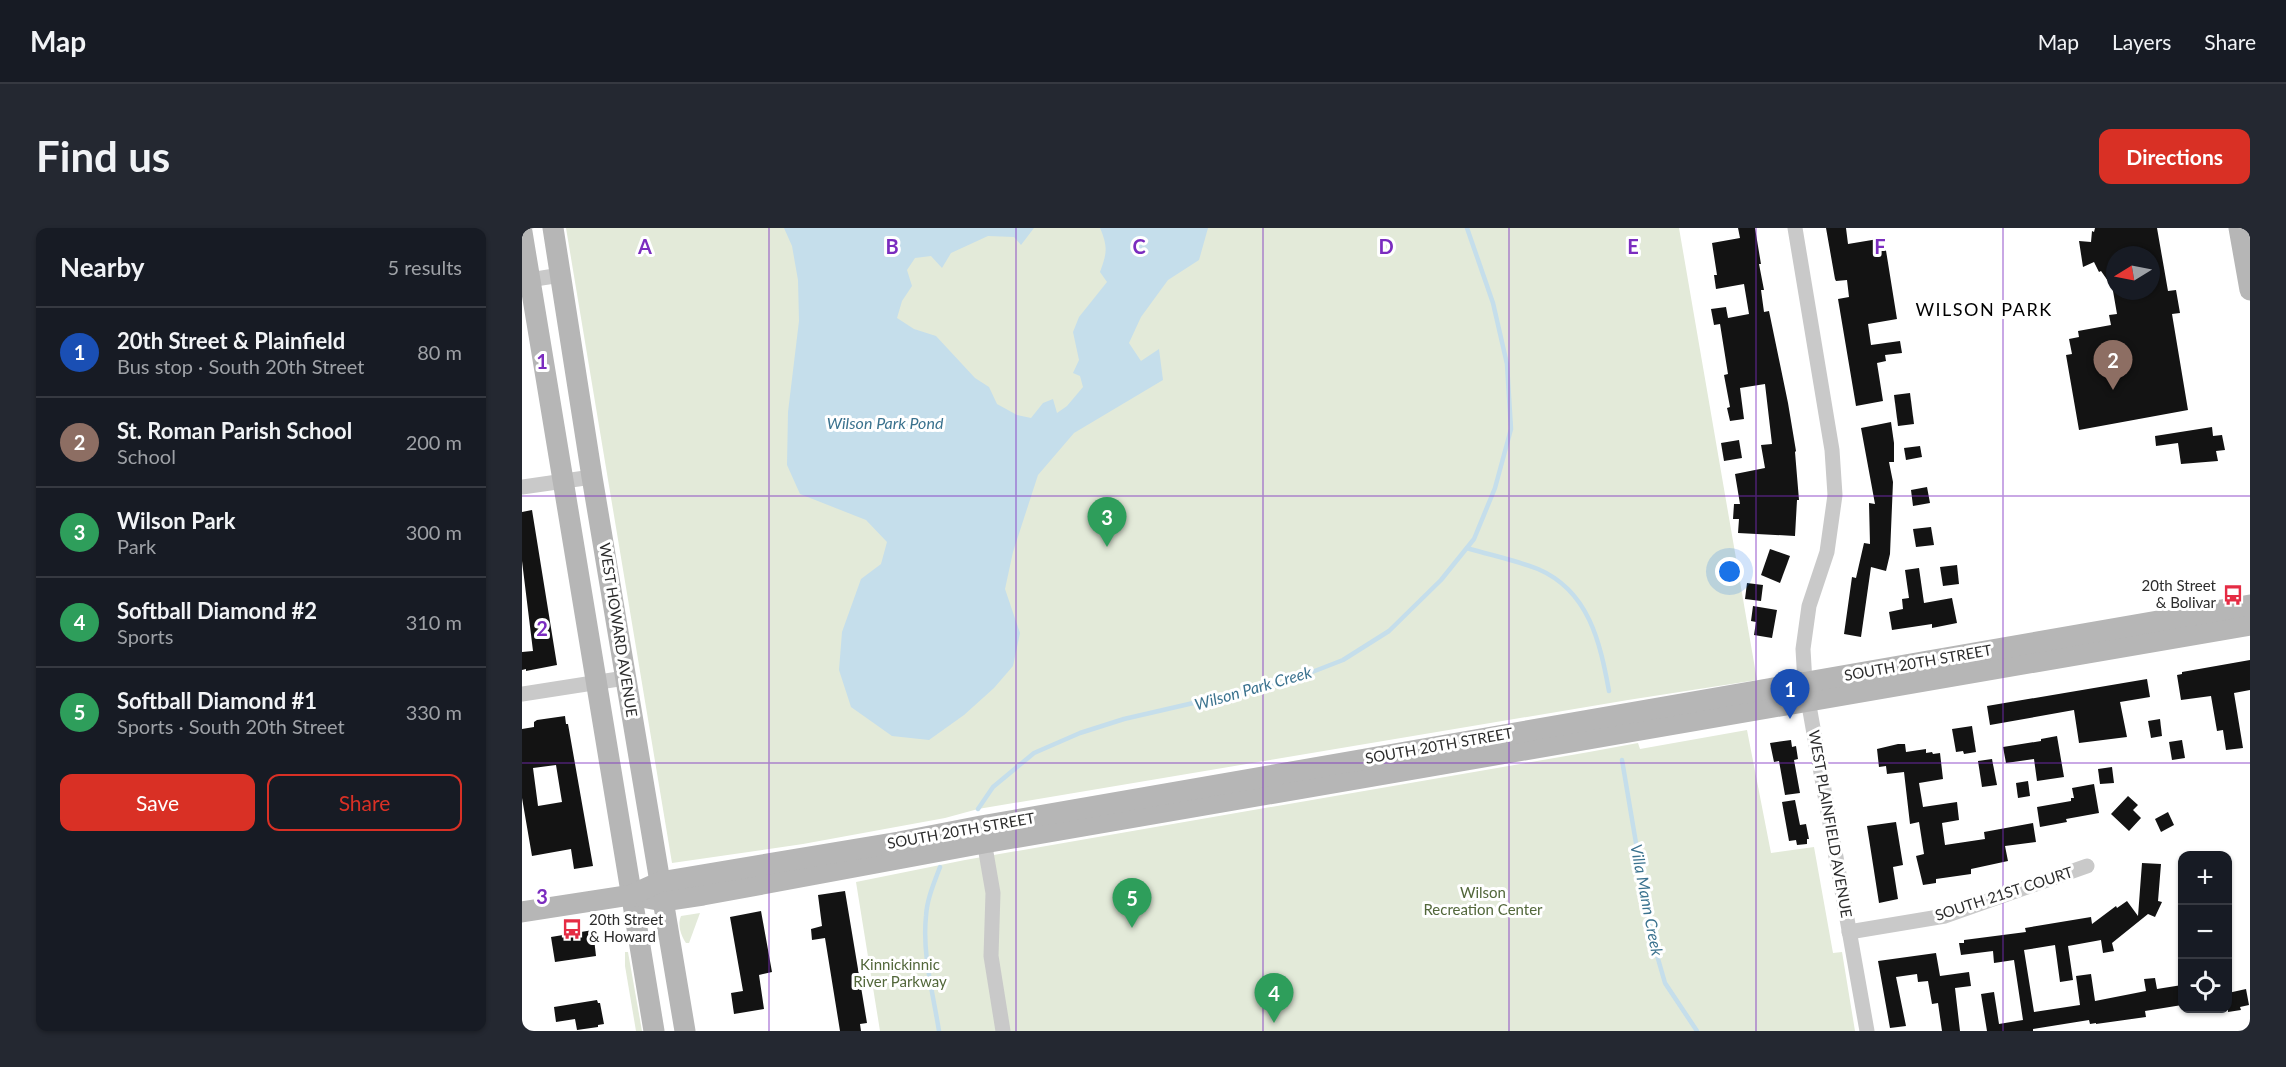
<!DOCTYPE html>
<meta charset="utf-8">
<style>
:root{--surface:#171b24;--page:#242831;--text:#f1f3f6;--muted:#9ea1a6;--line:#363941;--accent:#d93025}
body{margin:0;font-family:Lato,sans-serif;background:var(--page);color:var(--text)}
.controls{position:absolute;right:18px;bottom:18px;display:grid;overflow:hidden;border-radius:12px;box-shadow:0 2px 4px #0004}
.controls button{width:54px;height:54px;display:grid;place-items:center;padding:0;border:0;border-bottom:2px solid var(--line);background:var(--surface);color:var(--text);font:30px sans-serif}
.compass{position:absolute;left:1584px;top:18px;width:54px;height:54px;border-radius:50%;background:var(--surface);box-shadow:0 2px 4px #0004;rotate:260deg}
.you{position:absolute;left:1208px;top:344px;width:21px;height:21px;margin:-15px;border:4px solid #fff;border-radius:50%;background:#1a73e8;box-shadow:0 0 0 9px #1a73e833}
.badge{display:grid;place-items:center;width:39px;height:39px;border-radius:50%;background:var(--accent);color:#fff;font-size:20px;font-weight:700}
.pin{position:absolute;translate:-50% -50px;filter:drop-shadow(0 2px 3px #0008)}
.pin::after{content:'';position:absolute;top:32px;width:21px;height:18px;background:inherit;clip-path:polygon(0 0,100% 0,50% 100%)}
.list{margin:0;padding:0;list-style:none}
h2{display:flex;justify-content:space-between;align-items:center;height:78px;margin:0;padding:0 24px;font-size:26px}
h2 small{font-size:20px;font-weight:400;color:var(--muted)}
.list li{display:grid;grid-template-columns:39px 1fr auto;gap:18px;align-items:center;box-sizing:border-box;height:90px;padding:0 24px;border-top:2px solid var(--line)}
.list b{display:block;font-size:22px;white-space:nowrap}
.list p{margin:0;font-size:20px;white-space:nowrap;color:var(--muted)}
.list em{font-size:20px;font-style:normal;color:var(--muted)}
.actions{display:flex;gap:12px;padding:18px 24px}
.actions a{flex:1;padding:14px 0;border:2px solid var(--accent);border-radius:12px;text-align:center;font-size:21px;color:var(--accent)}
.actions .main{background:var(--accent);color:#fff}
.icon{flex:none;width:33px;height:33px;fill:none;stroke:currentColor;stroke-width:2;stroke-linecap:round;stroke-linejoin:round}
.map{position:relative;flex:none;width:1728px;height:803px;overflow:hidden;border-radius:12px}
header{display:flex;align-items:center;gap:36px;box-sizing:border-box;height:84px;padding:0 30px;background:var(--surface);border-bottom:2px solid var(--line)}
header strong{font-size:28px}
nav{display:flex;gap:33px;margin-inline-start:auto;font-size:21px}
.intro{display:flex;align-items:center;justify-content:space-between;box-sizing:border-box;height:144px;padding:0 36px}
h1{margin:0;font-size:42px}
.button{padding:15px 27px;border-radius:12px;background:var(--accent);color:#fff;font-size:21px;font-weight:700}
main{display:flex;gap:36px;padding:0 36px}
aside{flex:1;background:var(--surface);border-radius:12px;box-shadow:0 2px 4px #0004}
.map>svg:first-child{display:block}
.green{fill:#e3ead9}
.water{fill:#c5deeb}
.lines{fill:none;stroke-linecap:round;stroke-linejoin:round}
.stream{stroke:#c5deeb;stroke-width:4.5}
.building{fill:#131313;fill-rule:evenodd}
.street{stroke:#c9c9c9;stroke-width:15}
.secondary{stroke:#b6b6b6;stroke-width:21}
.grid{fill:none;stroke:#7b2cbf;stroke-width:1.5;stroke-opacity:0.55}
.labels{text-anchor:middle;stroke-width:6;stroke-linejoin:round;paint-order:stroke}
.poi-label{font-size:15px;fill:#2c2c2c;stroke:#fff;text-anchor:end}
.street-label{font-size:15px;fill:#2c2c2c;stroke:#fff}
.park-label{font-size:15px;fill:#52673a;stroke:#fff}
.water-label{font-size:16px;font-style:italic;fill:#3a728e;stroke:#fff}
.quarter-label{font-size:18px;letter-spacing:1.5px;fill:#000;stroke:#fff}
.grid-label{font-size:20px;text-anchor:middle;font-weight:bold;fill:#7b2cbf;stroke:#fff;stroke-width:6;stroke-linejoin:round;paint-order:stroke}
</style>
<header>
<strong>Map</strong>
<nav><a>Map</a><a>Layers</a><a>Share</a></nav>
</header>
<div class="intro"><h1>Find us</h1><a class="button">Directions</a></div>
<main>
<aside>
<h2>Nearby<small>5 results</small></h2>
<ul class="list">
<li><span class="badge" style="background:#1a4fb4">1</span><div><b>20th Street &amp; Plainfield</b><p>Bus stop · South 20th Street</p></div><em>80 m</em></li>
<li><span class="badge" style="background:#8d6e63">2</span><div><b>St. Roman Parish School</b><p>School</p></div><em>200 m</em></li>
<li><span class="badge" style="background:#2e9e5b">3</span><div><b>Wilson Park</b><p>Park</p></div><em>300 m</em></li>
<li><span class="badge" style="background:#2e9e5b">4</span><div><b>Softball Diamond #2</b><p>Sports</p></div><em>310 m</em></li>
<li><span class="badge" style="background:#2e9e5b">5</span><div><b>Softball Diamond #1</b><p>Sports · South 20th Street</p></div><em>330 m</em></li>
</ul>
<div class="actions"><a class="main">Save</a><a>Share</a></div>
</aside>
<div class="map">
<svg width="1728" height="803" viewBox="0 0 1728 803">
<rect width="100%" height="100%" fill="#fff"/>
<g class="green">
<polygon points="44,0 1157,0 1235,452 1106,472 456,581 423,590 281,616 150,635"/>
<polygon points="1225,502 1249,625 1292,619 1311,725 1320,724 1333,803 358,803 334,654 443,632 1067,524 1116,515 1118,521"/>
<path d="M178 685 167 715H164C159 708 155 696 159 688Z"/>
<polygon points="103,724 106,724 120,803 114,803 103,738"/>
</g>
<path class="water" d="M262 0H512L499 17 492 9 466 8 429 25 420 40 409 28 393 30 385 42 390 58 380 73 375 90 392 101 414 108 453 150 467 159 475 176 495 187 509 190 521 175 531 171 535 185 545 178 561 159 558 148 551 145 557 132 551 104 557 89 585 54 578 44C585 25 586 19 578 0H686L677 32 646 52 619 89 607 115 619 133 637 121 641 152 552 205 516 247 491 324 483 361 498 405 491 438 472 460 442 487 407 512 370 508 329 479 317 442 320 404 339 351 359 336 365 314 344 292 278 266 265 237 266 184 277 93 276 52 270 18Z"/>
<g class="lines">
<g class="stream">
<path d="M945 320C968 327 993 332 1016 341 1067 363 1078 414 1087 463"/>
<polyline points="1100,532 1130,710 1143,755 1175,803"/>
<polyline points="456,581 471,559 512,525 558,505 602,491 767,453 821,432 867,403 919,352 952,311 973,260 989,201 985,136 971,75 945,0"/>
<path d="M417 803C411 765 400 726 404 688 405 671 412 655 418 639"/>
</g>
</g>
<g class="building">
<polygon points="1216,0 1233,0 1239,36 1237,36 1242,62 1239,62 1242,84 1247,83 1266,175 1274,223 1273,224 1277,272 1275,272 1273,308 1216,305 1217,291 1211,291 1212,276 1218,276 1213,246 1243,240 1239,217 1250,216 1243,156 1218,160 1222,191 1208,193 1205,180 1208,179 1202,147 1206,146 1198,96 1192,97 1189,81 1204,79 1206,90 1227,86 1222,56 1194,61 1192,47 1195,47 1190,15 1218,10"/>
<polygon points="1304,0 1324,0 1326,16 1362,10 1375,91 1346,96 1349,117 1378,113 1380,125 1363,127 1364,133 1355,135 1361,173 1334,178 1316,71 1327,69 1325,52 1314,53 1313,51"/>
<polygon points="1573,0 1635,0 1646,63 1654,62 1658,85 1650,86 1666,182 1557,202 1544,127 1550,126 1547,111 1557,109 1556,103 1589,97 1587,87 1595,86 1591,63 1629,63 1629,27 1593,27 1593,63 1579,43 1577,44 1572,34 1561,39 1557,13 1569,14 1570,3 1572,4"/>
<polygon points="1388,165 1392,196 1376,198 1372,167"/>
<polygon points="1369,194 1372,215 1372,234 1367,234 1371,254 1368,326 1364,343 1349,339 1339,409 1322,406 1330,349 1334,350 1342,315 1348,316 1347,275 1353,276 1339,200"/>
<polygon points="1690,199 1691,208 1700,207 1703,222 1694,223 1696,233 1659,236 1656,215 1634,218 1633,208"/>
<polygon points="1217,212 1220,230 1202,233 1199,215"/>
<polygon points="1398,218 1400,229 1384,232 1382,220"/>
<polygon points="1405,259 1408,275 1391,278 1389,262"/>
<polygon points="10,282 35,437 4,443 4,441 0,442 0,424 11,423 0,333 0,284"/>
<polygon points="1409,299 1412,317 1394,319 1391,301"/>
<polygon points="1248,321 1268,328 1258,355 1239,347"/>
<polygon points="1435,337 1437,356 1421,358 1418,339"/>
<polygon points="1397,340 1402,375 1430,370 1435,395 1410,400 1410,396 1370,402 1367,384 1381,381 1380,371 1387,370 1383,342"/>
<polygon points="1225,355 1241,357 1239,373 1223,371"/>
<polygon points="1231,378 1255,382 1250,410 1232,407 1234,394 1229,393"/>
<polygon points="1728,432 1728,462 1712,465 1721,520 1704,522 1701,502 1695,503 1689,468 1659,472 1655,447 1660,446 1660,444"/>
<polygon points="1625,451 1628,469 1598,474 1605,509 1557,515 1552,482 1468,497 1465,478"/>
<path d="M43 488 44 496H46L71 638 52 641 49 621 10 628 0 570V501L12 499V494L15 492ZM34 537 40 574 16 578 11 540Z"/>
<polygon points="1638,491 1640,508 1629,510 1626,493"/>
<polygon points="1450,498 1454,524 1442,526 1441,523 1434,524 1430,501"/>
<polygon points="1535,508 1542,549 1515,553 1512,531 1484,535 1481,519 1519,513 1519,511"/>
<polygon points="1269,512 1270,519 1274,518 1276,531 1272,532 1278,565 1263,567 1257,533 1252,534 1248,515"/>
<polygon points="1660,512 1663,530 1650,532 1647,514"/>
<polygon points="1376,516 1383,516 1384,524 1404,521 1404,525 1410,524 1411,526 1418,525 1421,551 1397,555 1401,579 1435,574 1437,592 1420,595 1423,617 1463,611 1462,604 1511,595 1514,614 1483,618 1486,633 1449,641 1449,646 1414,651 1414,655 1401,657 1394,628 1402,626 1397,594 1388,596 1382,544 1365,546 1364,538 1357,539 1355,521"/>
<polygon points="1470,531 1475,557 1460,559 1456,533"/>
<polygon points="1590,539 1592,555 1578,556 1576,541"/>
<polygon points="1506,553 1508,568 1496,570 1494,555"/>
<polygon points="1572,556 1577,585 1544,591 1545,594 1518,599 1515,579 1549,573 1549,570 1552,570 1550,560"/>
<polygon points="1606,568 1616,577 1611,582 1619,590 1607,603 1589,586"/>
<polygon points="1273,572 1278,597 1284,596 1287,611 1285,611 1285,616 1275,617 1274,612 1267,613 1260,574"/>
<polygon points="1646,584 1652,597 1639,604 1633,591"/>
<polygon points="1374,594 1381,637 1371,639 1376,671 1357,675 1345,598"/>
<polygon points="1620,635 1639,636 1636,673 1640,674 1633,689 1626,686 1590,715 1592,723 1581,725 1579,712 1546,718 1551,752 1538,754 1533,717 1502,722 1512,784 1558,777 1554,748 1569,746 1573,773 1624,763 1622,751 1633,750 1635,761 1660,757 1660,777 1623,783 1624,789 1574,796 1574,795 1568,796 1567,792 1511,801 1511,803 1465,803 1459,766 1472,764 1477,796 1501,792 1492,732 1472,735 1471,723 1439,727 1437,715 1442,715 1442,712 1504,704 1503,700 1569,689 1570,696 1594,678 1595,680 1605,673 1616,688"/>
<polygon points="323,663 345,795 338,796 339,803 318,803 303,710 290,712 289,701 300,698 296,667"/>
<polygon points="239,683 250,744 237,747 242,781 212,786 209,765 221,763 208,689"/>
<polygon points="71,702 74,728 33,734 29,709"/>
<polygon points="1414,725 1418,748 1447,744 1449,758 1433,760 1438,803 1420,803 1416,775 1410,776 1406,753 1396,754 1395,746 1374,749 1384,798 1368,800 1356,733"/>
<polygon points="1724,761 1727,777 1718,779 1719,782 1706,784 1706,765"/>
<polygon points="75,772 76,775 78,775 82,796 76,797 76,799 55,802 53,791 34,794 32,779"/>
</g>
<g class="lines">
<g class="street">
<polyline points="1273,0 1310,222 1313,267 1305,324 1287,378 1281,421 1283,455 1345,803"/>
<polyline points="0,53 39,47"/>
<polyline points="0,259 70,249"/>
<polyline points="0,466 103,450"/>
<polyline points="461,607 471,665 469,728 481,803"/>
<polyline points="1327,704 1423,688 1565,638"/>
</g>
<g class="secondary">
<polyline points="31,0 70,249 163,803"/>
<polyline points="1717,0 1728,62"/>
<polyline points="0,4 132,803"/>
<polyline points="109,667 141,673 181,667 462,615 1728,397"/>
<polyline points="0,684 109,667 138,654 377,614 459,598 1728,377"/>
</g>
</g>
<path class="grid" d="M247 0V803M494 0V803M741 0V803M987 0V803M1234 0V803M1481 0V803M0 268H1728M0 535H1728"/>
<defs>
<g id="bus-bare" transform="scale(1.62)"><path d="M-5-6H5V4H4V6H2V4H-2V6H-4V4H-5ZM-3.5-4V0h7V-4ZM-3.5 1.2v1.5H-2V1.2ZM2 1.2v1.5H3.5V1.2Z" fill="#e52c44" stroke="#fff" stroke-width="2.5" paint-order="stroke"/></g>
</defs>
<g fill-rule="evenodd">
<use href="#bus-bare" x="1711" y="367"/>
<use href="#bus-bare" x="50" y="701"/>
</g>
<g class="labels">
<g class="poi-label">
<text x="1694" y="363">20th Street<tspan x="1694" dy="17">&amp; Bolivar</tspan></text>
<text x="67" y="697" text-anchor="start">20th Street<tspan x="67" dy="17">&amp; Howard</tspan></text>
</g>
<g class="street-label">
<text transform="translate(96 402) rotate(81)" y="5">WEST HOWARD AVENUE</text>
<text transform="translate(1396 435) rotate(-10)" y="5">SOUTH 20TH STREET</text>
<text transform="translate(917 518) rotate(-10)" y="5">SOUTH 20TH STREET</text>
<text transform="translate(1308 596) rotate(80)" y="5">WEST PLAINFIELD AVENUE</text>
<text transform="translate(439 603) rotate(-10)" y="5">SOUTH 20TH STREET</text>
<text transform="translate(1482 666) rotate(-18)" y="5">SOUTH 21ST COURT</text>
</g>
<g class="park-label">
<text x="961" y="670">Wilson<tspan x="961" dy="17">Recreation Center</tspan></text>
<text x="378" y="742">Kinnickinnic<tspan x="378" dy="17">River Parkway</tspan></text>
</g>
<g class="water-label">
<text x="363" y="201">Wilson Park Pond</text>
<text transform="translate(731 460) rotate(-16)" y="6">Wilson Park Creek</text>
<text transform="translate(1125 672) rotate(79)" y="6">Villa Mann Creek</text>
</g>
<g class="quarter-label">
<text x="1462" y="88">WILSON PARK</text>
</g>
</g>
<g class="grid-label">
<text x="123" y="26">A</text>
<text x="370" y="26">B</text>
<text x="617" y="26">C</text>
<text x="864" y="26">D</text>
<text x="1111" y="26">E</text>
<text x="1358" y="26">F</text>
<text x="20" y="141">1</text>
<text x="20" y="408">2</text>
<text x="20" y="676">3</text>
</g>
</svg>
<div class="controls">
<button>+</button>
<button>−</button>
<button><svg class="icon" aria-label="locate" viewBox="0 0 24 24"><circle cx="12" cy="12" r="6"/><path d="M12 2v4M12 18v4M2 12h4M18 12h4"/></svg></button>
</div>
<svg class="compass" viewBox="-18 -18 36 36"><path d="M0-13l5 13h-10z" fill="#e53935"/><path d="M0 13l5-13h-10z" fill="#9ea1a6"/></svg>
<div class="you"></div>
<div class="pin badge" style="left:1268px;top:491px;background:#1a4fb4">1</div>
<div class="pin badge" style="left:1591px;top:162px;background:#8d6e63">2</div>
<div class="pin badge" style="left:585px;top:319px;background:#2e9e5b">3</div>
<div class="pin badge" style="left:752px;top:795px;background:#2e9e5b">4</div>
<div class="pin badge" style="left:610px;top:700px;background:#2e9e5b">5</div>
</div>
</main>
